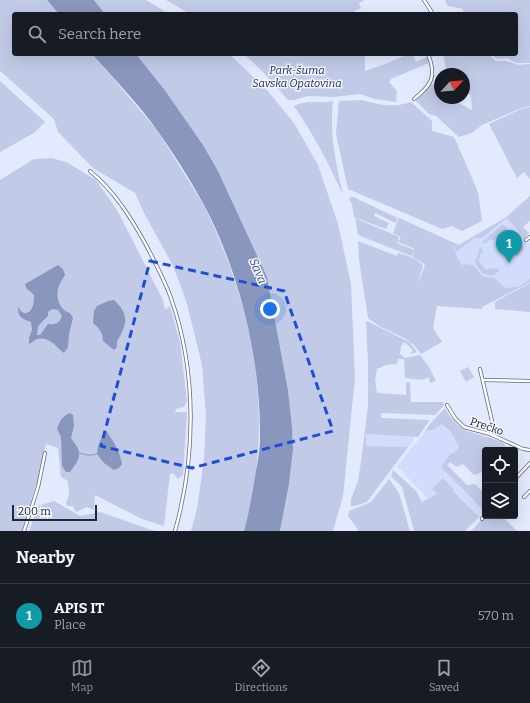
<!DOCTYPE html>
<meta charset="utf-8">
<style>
:root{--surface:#171b24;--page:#242831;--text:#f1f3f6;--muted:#9ea1a6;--line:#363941;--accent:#8c9099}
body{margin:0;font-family:Bitter,serif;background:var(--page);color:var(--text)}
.controls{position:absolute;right:12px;bottom:12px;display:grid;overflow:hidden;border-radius:4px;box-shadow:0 4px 16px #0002}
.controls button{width:36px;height:36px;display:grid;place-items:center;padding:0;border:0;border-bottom:1px solid var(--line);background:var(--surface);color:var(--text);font:20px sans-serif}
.compass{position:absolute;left:434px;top:68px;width:36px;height:36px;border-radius:50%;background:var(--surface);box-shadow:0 4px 16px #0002;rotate:64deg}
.scale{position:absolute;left:12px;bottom:10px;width:85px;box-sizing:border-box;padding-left:4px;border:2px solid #242835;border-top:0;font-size:11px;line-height:14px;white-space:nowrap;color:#242835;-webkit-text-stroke:3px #f5f7fe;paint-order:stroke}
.you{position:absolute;left:270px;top:309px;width:14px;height:14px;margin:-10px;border:3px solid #fff;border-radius:50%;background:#1a73e8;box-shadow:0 0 0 6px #1a73e833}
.badge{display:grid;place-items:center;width:26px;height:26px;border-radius:50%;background:var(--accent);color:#fff;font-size:13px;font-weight:700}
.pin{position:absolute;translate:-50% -33px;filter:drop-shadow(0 1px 2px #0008)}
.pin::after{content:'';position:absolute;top:21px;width:14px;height:12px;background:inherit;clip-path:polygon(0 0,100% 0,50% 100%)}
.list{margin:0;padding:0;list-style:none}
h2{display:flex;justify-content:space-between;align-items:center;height:52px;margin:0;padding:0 16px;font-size:17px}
h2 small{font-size:13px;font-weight:400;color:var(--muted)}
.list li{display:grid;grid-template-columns:26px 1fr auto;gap:12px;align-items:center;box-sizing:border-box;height:64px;padding:0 16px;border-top:1px solid var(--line)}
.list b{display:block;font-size:15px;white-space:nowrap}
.list p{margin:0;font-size:13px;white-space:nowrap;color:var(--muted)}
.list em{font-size:13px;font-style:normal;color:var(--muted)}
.icon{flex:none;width:22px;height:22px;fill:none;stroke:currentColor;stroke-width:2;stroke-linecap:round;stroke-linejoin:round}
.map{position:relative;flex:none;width:530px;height:531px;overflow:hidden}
.search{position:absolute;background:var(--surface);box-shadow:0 4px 16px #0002;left:12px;right:12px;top:12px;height:44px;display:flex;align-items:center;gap:10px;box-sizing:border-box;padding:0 14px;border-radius:4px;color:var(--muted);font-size:15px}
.sheet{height:116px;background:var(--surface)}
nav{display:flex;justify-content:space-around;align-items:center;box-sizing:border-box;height:56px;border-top:1px solid var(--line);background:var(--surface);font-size:11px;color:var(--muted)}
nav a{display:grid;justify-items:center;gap:2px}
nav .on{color:var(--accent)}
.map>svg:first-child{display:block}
.built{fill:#d2ddfd}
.green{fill:#c1cae7}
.water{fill:#8997be;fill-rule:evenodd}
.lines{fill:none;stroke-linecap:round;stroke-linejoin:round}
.stream{stroke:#8997be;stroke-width:1}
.minor-casing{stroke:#5e6784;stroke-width:4}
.minor{stroke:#fff;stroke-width:2.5}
.marked{fill:none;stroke:#1d4ed8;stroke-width:3;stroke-dasharray:8 5;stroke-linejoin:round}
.labels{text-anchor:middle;stroke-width:3;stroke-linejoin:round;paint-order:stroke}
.park-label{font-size:11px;font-style:italic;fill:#212d60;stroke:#f5f7fe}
.street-label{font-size:11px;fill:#242835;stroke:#f5f7fe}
.water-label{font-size:12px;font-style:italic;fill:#3d4c81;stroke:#f5f7fe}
</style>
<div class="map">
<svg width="530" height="531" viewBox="0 0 530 531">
<rect width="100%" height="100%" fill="#e3eafe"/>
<g class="built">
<polygon points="506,217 530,244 530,283 482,307 453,248"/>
<polygon points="442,424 451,432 459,447 454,453 451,453 441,466 445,472 448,474 485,512 480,518 453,491 454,490 437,494 428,499 397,466 425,432 434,429"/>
<polygon points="366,434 414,437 413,440 413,442 408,447 366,446"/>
</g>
<g class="green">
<path d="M0 0H47L59 14H14V54H92L157 130 203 204C254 307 276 419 244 531H191L197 509 204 460 206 416 202 365 187 304 180 284 172 264 144 213 135 193 93 168 58 132 54 119 0 71Z"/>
<polygon points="94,0 146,0 169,14 105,14"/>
<polygon points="166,0 365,0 359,3 361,8 353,12 353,14 190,14"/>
<polygon points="445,0 530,0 530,63 516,63 507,58 497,59 490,54 516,54 516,14 463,14 463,9 448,6"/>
<polygon points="136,54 229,54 267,90 294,123 318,165 338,224 351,284 355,378 343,496 333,531 280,531 289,484 293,449 292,427 288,390 267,277 218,171 203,145 164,89"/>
<polygon points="244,54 365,54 365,71 385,64 409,54 413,54 416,62 427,57 429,63 391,79 389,82 397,91 396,102 375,99 360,94 334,97 308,96 294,100 288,100 263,72"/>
<polygon points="443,54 488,54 496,61 506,61 519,65 530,64 530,106 519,109 482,125 472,133 459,137 436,116 429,114 416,101 416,99 432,84 440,91 440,98 450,98 472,110 471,95 464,92 464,74 447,74"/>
<polygon points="0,81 45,122 34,133 0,152"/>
<path d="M362 100C378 105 394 108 411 102L432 121V131L454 137 478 192 482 221 462 231 452 226 442 229 348 189 336 134 339 101Z"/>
<path d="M333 101C329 133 336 164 343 195 329 164 314 135 294 106 309 99 317 104 333 101Z"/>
<polygon points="530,107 530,179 524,172 517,178 489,124 521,109"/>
<polygon points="52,158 68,163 96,180 117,210 163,300 165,310 170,306 180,342 187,401 184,407 176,409 175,412 187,412 183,475 178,479 173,473 170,474 164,526 142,519 95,495 94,510 87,507 76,512 73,506 67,506 66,503 69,495 68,481 61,477 58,448 46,444 37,482 22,531 0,531 0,180 34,159"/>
<polygon points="530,196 530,221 523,227 529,233 525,239 506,217"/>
<polygon points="351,197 353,197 398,218 396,223 375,213 374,216 389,223 386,229 354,217 352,204 349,199"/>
<path d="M355 218 397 236 399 237 397 243 414 250 415 249 398 242 401 237 393 233 399 218 459 245 505 218H507L482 238H474L456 252 454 248 458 245 453 248 466 274 462 264 473 265 482 276 495 278 505 288 518 287 530 279V282L482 307V309L437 306 433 328 442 342 421 354C409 334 385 333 368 318L359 260 358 241 397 256 398 253C407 255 418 259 423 266L418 281V282L425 266 423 263 412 257 414 252 411 256 358 235Z"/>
<polygon points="503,224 524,249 517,257 505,240 503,241 499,236 493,241 491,239 484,244 482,242"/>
<polygon points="480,246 483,251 480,254 480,259 478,260 486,270 489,268 490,270 494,268 500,270 493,276 483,274 475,263"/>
<polygon points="530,283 530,312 495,309 495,302"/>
<polygon points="367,321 409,342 417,352 410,354 413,350 404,342 401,346 400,354 405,358 420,355 429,367 436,381 430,383 429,377 422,380 405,378 404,359 398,359 397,364 386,365 377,369 375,381 377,393 406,395 406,383 410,382 411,402 443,402 444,405 435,415 381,413 381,418 430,420 418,437 366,434 366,446 408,447 367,502 355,506 351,506 351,499 358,481 362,455 368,406 368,363 366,322"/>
<polygon points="468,367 474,377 466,382 460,371"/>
<path d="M445 408C448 415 457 426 464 430 477 435 491 437 504 443L506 450H485V471L474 475 463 464 457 467 450 462 447 465 467 485 475 484 485 494V512L448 474 445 472 441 466 451 453H454L459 447 451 432 442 424 434 429 425 432 429 425Z"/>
<polygon points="393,470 416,491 422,502 437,494 432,489 443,478 454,490 453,491 479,517 465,531 414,531 402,487 391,476"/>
<polygon points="389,479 399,493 410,531 359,531 348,516 349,511 371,502"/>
<polygon points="54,501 80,516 100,512 155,531 29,531 38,506"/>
<polygon points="485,516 502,516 517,531 471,531"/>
</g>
<g class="water">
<polygon points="47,0 94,0 105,14 59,14"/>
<path d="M92 54H136L164 89 203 145 218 171 267 277 288 390 292 427 293 449 289 484 280 531H244C249 513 252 495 255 477 257 465 260 452 260 438 261 361 240 273 204 205 190 179 174 154 157 130 138 103 114 79 92 54Z"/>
<path d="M58 265 63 269 65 275C63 279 60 282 59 286 55 296 59 310 70 313L73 318 69 334 68 347 64 353C56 348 51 336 37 339 34 340 32 343 29 344V338L32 330 31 322C21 318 18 318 18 306 21 316 31 315 33 305 34 302 34 298 34 295L26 288 25 284ZM52 309 58 310 62 316C60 323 56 325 48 324L40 335H37L38 326 48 316V312Z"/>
<path d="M114 300C129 314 128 324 117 341V347L114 350 103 341C103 333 99 328 93 323L94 311 97 306 108 301Z"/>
<path d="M70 413 73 415 74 426 71 438C73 442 77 445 78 449 82 456 75 466 70 472H66L62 466 61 437 57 429C59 422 62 416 70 413Z"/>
<path d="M104 432H107C114 442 120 452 122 464L119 468 114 470 104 463 97 454 98 446Z"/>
</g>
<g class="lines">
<path class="stream" d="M79 453C86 455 90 456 97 454"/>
<g class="minor-casing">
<g id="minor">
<polyline points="424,0 433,14"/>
<path d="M414 99C432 85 437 76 428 54"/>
<path d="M90 171C114 191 130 216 145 243 154 260 164 279 171 298 197 372 196 456 175 531"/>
<polyline points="526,240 530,237"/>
<polyline points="480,369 492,421"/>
<polyline points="483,380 530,381"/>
<polyline points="447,405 455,418 464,427 490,434 523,449 530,450"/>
<polyline points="515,479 530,463"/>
<polyline points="524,497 530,491"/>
<polyline points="482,519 485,515"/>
<polyline points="24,531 38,487 45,453"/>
</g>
</g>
<use href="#minor" class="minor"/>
</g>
<path class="marked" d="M150 261 284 291 333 431 192 468 101 446Z"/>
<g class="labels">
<g class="park-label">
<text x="297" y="74">Park-šuma<tspan x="297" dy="13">Savska Opatovina</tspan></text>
</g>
<g class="street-label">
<text transform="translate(487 426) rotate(19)" y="4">Prečko</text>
</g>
<g class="water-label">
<text transform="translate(258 271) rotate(67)" y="4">Sava</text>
</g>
</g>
</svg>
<div class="controls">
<button><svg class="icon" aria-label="locate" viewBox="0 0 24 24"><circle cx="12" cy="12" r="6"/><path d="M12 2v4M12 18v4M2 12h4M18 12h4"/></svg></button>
<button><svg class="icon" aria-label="layers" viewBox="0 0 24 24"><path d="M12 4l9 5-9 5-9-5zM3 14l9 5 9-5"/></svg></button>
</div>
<svg class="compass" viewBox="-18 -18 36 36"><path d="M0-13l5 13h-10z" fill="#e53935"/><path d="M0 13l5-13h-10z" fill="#9ea1a6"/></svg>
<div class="scale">200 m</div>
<div class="you"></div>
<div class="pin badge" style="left:509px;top:263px;background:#0f9aa8">1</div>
<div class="search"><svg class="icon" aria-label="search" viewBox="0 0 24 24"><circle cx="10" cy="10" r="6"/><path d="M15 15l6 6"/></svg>Search here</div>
</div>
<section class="sheet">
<h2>Nearby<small></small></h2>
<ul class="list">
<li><span class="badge" style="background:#0f9aa8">1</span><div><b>APIS IT</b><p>Place</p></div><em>570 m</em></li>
</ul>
</section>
<nav>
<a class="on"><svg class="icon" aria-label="map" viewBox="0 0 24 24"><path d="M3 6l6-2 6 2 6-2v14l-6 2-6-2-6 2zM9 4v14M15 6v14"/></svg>Map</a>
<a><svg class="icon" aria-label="directions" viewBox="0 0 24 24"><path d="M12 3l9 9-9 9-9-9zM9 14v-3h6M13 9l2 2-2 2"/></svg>Directions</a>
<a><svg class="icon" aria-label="saved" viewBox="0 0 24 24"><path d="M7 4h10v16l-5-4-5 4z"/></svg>Saved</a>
</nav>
